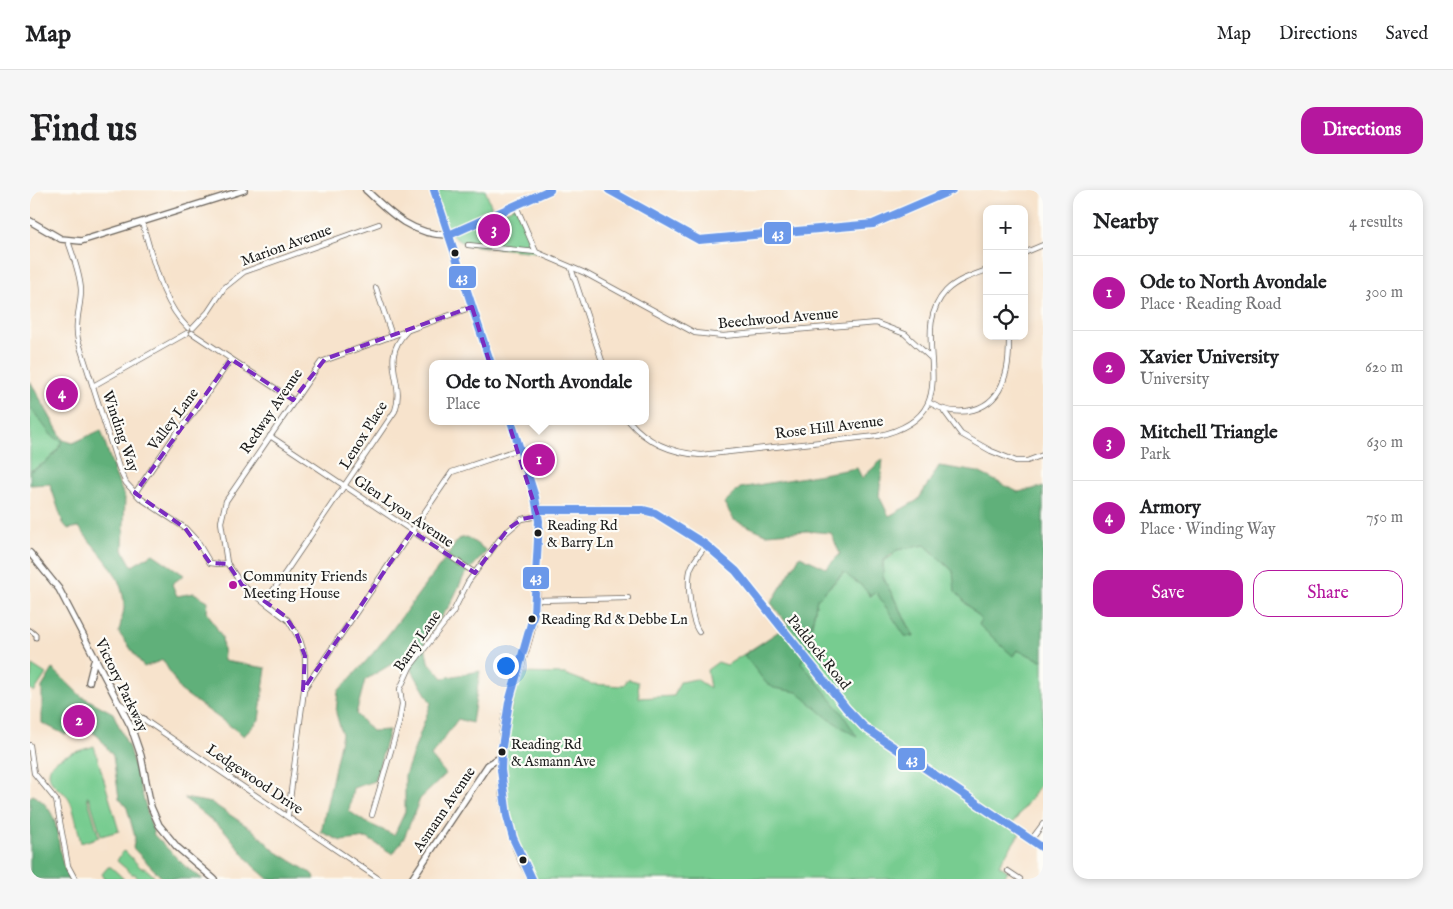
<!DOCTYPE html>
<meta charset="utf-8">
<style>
:root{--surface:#fff;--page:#f6f6f6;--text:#202124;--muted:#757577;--line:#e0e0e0;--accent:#b5179e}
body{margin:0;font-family:"IM FELL English",serif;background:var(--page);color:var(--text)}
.controls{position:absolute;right:15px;top:15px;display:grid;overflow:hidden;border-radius:10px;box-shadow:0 2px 8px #0003}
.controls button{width:45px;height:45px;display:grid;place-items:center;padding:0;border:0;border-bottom:1px solid var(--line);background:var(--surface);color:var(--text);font:25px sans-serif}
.you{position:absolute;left:475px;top:475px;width:18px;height:18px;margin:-12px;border:4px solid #fff;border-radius:50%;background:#1a73e8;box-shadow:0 0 0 8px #1a73e833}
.badge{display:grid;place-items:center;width:32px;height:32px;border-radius:50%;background:var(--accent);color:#fff;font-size:16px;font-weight:700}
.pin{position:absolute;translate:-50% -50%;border:2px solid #fff;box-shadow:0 1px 5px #0006}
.popup{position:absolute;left:399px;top:170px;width:220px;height:65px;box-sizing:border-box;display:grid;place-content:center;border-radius:10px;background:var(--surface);filter:drop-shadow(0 1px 4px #0005);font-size:16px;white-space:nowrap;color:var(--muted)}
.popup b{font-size:19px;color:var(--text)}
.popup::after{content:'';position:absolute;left:50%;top:100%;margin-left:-10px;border:10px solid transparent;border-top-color:var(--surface)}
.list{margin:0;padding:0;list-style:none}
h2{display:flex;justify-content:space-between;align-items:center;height:65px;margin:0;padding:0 20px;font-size:21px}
h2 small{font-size:16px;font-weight:400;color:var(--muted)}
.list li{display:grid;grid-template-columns:32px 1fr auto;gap:15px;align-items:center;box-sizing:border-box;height:75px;padding:0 20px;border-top:1px solid var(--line)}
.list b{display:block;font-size:19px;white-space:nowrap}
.list p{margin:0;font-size:16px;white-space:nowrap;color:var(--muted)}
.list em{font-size:16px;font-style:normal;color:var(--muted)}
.actions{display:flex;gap:10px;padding:15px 20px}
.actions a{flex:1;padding:11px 0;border:1px solid var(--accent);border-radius:15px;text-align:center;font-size:18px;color:var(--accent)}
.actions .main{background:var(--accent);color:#fff}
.icon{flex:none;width:28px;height:28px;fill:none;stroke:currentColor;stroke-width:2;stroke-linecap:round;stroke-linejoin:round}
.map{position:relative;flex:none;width:1013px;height:689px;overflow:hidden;border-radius:15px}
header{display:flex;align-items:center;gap:30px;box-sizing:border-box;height:70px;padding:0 25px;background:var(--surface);border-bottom:1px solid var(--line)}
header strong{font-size:24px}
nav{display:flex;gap:28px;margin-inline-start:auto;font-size:18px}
.intro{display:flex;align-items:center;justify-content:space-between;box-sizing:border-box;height:120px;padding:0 30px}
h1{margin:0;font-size:35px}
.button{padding:12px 22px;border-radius:15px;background:var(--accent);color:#fff;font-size:18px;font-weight:700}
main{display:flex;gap:30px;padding:0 30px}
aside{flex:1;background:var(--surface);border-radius:15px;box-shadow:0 2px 8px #0003}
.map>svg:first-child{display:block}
.green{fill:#77cc90;stroke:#4a7456}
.forest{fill:#61b07a;stroke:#3e664b;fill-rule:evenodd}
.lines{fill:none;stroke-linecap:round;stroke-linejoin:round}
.pedestrian-casing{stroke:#69625a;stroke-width:5}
.minor-casing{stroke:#69625a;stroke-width:6}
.tertiary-casing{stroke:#69625a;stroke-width:8}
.primary-casing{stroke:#69625a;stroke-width:9}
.pedestrian{stroke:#fff;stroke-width:3}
.minor{stroke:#fff;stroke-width:4.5}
.tertiary{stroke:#fff;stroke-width:5.5}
.primary{stroke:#fcba8e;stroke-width:8}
.bus-1-casing{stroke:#fdfcf7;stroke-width:11}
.bus-1{stroke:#6b98e9;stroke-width:8}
.marked{fill:none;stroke:#7b2cbf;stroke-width:4;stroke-dasharray:10 6;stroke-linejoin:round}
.bus-dot{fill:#1c1c1c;stroke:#fdfcf7;stroke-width:2}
.poi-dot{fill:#b5179e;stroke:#fdfcf7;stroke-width:2}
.labels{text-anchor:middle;stroke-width:4.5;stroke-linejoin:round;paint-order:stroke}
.bus-label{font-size:14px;fill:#1c1c1c;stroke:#fdfcf7;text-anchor:start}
.street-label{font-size:15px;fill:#1c1c1c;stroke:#fdfcf7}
.poi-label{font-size:15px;fill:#1c1c1c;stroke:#fdfcf7;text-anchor:start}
.line-badge{stroke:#fdfcf7;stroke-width:2}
.badge-label{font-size:14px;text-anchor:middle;font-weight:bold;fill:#fff}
</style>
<header>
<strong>Map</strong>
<nav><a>Map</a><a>Directions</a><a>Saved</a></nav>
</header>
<div class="intro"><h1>Find us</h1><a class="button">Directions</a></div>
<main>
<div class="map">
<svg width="1013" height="689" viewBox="0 0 1013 689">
<rect width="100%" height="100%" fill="#fdfcf7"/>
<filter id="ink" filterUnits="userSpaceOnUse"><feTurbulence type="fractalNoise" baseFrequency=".02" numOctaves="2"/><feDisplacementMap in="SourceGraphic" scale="10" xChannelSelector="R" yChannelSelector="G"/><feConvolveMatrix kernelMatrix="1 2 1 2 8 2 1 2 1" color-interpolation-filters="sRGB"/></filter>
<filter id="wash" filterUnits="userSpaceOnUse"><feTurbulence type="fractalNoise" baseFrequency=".0096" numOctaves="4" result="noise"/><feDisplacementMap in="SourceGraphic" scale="20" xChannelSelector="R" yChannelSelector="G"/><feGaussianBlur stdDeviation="1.12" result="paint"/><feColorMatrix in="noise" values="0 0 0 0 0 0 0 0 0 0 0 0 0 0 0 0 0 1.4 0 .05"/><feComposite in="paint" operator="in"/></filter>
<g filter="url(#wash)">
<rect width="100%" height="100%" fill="#f7e3cc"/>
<g class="green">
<path d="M404 0H455L465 25 486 16 506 62 438 55C412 46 412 24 404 0Z"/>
<path d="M0 191 33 250C25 266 17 273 0 281Z"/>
<path d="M895 355 923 381 927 398 936 414 944 421 983 466 987 460 1013 471V591L981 636 990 643 969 675 978 681 973 689H502L480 640 471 567 488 483 535 484 561 494 593 496 598 489 608 492 609 508 644 506 650 492 666 489 680 498 677 480 688 472 697 475 753 439 782 455 781 439 787 409 815 382C824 393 832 392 840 406L846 402 875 445 884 446 853 387V371L862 366 866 360Z"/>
<polygon points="2,475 16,484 4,502 0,499"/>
<path d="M64 556 89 641 71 646 59 607H57L69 647 51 653C48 641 44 617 38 607 34 602 27 599 23 594 6 569 48 562 64 556Z"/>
<polygon points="95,661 111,678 115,678 127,689 108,689 105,684 102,684 87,671 92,662"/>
<polygon points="78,677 81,677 94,689 75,689 72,684"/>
</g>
<g class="forest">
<path d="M0 191 33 250 43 253 71 240 85 284 95 308 93 360 102 376 123 364 154 385 142 394 147 406 164 403 178 411 177 422 192 447 194 471 236 478 229 530 214 546 150 500 133 470 114 477 89 443C90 433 95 421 94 412 90 378 66 362 49 337L38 339 33 333 20 294 0 295V281C15 274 24 268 32 252L21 245 0 217Z"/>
<path d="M853 269 849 306 859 326 888 310 909 276 948 282 988 302 1013 297V471L987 460 983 466 949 435 951 429 925 401 923 381 895 355 867 360 853 371V387L884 447 875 446 846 402 840 406C832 392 824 393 814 382L787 409 781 439 782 455 771 472 812 523 827 547 799 529 767 502 744 498 736 493 714 465 758 435 741 413 770 366 796 378 810 364 801 343 777 341 736 344 704 330 694 313 710 298 827 278 832 288Z"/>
<path d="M437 347 457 361 434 386 420 415 394 450 398 471 413 488 450 481 442 533 428 529 401 566 416 584 390 609 374 648 363 664 337 648 311 651 291 642 312 544 306 523 308 501C342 467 364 438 392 399 405 382 418 367 428 349ZM370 469 380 477 401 513 375 585V622L364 645 335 632 319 621 323 598 345 591 359 540 342 541 326 524 335 490Z"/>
<polygon points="23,479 51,506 83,523 99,558 124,645 156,677 173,689 133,689 103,658 105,647 97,618 89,608 83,566 69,547 49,532 36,545 12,533 12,497"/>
<path d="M3 605C38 625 21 660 40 689H0V607Z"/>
<polygon points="154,608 182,613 223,640 245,661 284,685 285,689 238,689 223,676 196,642"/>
</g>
</g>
<g filter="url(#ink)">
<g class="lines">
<g class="pedestrian-casing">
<polyline id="pedestrian" points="0,440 6,445 6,448"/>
</g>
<g class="minor-casing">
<g id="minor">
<polyline points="486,16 506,62 555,83 665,143 693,146 846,133 875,144 901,168"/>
<path d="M112 33C124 69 130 110 158 138"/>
<path d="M38 51C43 66 50 83 51 100 51 117 44 132 48 150L89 278 96 293 110 308 155 338 167 351 180 373 189 374 197 373"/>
<polyline points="438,55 506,62"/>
<polyline points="994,63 1013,55"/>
<polyline points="541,78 573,174"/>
<polyline points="346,98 362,146"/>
<polyline points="163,138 178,122 194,98 214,82 349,34"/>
<polyline points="162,143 263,210"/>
<polyline points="63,196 157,143"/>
<path d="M900 213C928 229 963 223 974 189 979 176 979 160 979 146"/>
<polyline points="914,221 931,244 961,261 986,271 997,271 1013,265"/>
<path d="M599 231C617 253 643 263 671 265L847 246C947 224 872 148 916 101 927 90 943 85 957 80"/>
<polyline points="240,246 445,383"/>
<polyline points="105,303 145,245 166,220 201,169"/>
<polyline points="506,410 598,408"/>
<path d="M236 411 365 221C376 190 348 171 377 141"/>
<path d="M669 442C661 431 656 391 661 378 664 370 671 362 676 355"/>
<polyline points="274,499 422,282 489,259"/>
<polyline points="88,512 349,689"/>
<polyline points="0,555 4,583 26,610 38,676 45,689"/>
<polyline points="258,625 275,492 275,466 270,450 258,430 212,395 197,373 191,332 196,311 291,172 442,117"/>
<polyline points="342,625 369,533 372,514 370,499 380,477 423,422 438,392 472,346 492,329 508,326"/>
<polyline points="1001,650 1013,634"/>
<polyline points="978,681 990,689"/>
</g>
</g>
<g class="tertiary-casing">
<g id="tertiary">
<path d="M336 0C361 24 382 45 419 45L520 0"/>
<polyline points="579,0 669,50 843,34 922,0"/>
<polyline points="0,31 31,49 51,51 214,0"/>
<polyline points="0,363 29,399 101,537 111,566 121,617 129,635 147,657 184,689"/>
<polyline points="59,492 65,468"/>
<polyline points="103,543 107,533 113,529"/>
<polyline points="382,689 458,575 471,567"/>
</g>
</g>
<g class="primary-casing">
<g id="primary">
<polyline points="404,0 461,174"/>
<path d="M481 231C489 260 501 289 508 318 510 329 508 342 508 353 507 371 508 391 506 410 503 445 488 478 479 512 464 570 470 638 502 689"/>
<polyline points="509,320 613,320 625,323 676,355 706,381 816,518 834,537 1013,658"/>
</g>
</g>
<use href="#pedestrian" class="pedestrian"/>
<use href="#minor" class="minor"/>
<use href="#tertiary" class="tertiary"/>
<use href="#primary" class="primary"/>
<g class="bus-1-casing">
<g id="bus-1">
<polyline points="404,0 461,174"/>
<polyline points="579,0 669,50 843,34 922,0"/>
<polyline points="419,45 520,0"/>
<polyline points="481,231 505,307 509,331 504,423 479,512 472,557 471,580 477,626 483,648 502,689"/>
<polyline points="509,320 613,320 625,323 676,355 706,381 816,518 834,537 1013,658"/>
</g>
</g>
<use href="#bus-1" class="bus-1"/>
</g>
</g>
<path class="marked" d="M442 117 508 326 492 329 478 339 445 383 382 341 273 500 275 466 266 442 255 426 212 395 198 374 180 373 155 338 105 303 201 169 263 210 295 169Z"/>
<g class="bus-dot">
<circle cx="425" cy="63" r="4.5"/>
<circle cx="508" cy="343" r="4.5"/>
<circle cx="502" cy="429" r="4.5"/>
<circle cx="472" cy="562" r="4.5"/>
<circle cx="493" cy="670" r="4.5"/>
</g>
<circle class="poi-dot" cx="203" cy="395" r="5"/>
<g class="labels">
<g class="bus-label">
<text x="517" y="340">Reading Rd<tspan x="517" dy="17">&amp; Barry Ln</tspan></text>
<text x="511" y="434">Reading Rd &amp; Debbe Ln</text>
<text x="481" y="559">Reading Rd<tspan x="481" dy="17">&amp; Asmann Ave</tspan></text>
</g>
<g class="street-label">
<text transform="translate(256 55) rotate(-20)" y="5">Marion Avenue</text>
<text transform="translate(748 128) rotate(-5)" y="5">Beechwood Avenue</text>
<text transform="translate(241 221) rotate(-56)" y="5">Redway Avenue</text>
<text transform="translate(143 229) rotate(-53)" y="5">Valley Lane</text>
<text transform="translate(799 237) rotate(-7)" y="5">Rose Hill Avenue</text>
<text transform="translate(91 241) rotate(71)" y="5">Winding Way</text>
<text transform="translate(333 245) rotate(-58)" y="5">Lenox Place</text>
<text transform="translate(374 321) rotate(34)" y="5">Glen Lyon Avenue</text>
<text transform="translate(387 451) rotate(-55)" y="5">Barry Lane</text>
<text transform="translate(789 462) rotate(51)" y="5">Paddock Road</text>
<text transform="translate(92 495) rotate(64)" y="5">Victory Parkway</text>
<text transform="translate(225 589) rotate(34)" y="5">Ledgewood Drive</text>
<text transform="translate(414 619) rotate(-56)" y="5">Asmann Avenue</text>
</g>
<g class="poi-label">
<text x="213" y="391">Community Friends<tspan x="213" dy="17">Meeting House</tspan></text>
</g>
</g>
<g class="line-badge">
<rect x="733" y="31" width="29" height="24" rx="5" fill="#6b98e9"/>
<rect x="418" y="75" width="29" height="24" rx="5" fill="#6b98e9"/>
<rect x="492" y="376" width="28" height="24" rx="5" fill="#6b98e9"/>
<rect x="867" y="557" width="29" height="24" rx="5" fill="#6b98e9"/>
</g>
<g class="badge-label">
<text x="748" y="48">43</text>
<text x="432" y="92">43</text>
<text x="506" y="392">43</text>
<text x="882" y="574">43</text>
</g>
</svg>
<div class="controls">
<button>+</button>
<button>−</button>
<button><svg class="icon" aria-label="locate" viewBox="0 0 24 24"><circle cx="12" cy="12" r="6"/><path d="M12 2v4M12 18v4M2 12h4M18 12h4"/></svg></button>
</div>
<div class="you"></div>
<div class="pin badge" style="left:509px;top:270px">1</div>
<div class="popup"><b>Ode to North Avondale</b>Place</div>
<div class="pin badge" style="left:49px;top:531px">2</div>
<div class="pin badge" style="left:464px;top:40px">3</div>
<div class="pin badge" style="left:32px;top:204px">4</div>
</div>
<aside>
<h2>Nearby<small>4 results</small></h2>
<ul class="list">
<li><span class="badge">1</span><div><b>Ode to North Avondale</b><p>Place · Reading Road</p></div><em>300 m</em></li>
<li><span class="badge">2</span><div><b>Xavier University</b><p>University</p></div><em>620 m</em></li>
<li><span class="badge">3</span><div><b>Mitchell Triangle</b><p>Park</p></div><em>630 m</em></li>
<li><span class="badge">4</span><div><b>Armory</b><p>Place · Winding Way</p></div><em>750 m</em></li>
</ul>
<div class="actions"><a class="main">Save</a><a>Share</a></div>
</aside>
</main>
